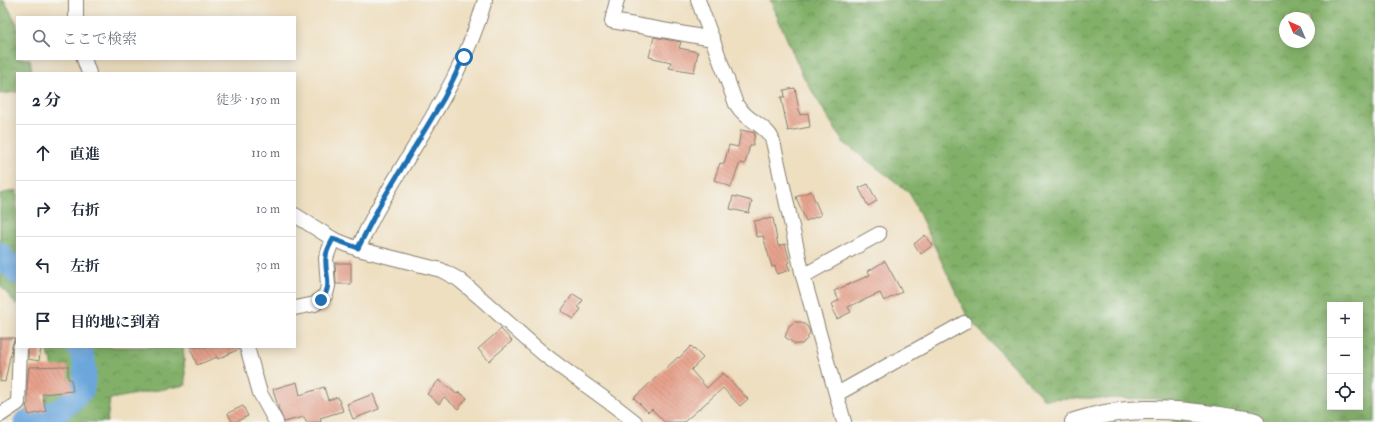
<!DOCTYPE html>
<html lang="ja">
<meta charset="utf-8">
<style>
:root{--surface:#fff;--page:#f2f2f3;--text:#1f2937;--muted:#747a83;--line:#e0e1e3}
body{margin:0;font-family:"IM FELL Double Pica","Noto Serif JP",serif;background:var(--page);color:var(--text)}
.controls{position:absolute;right:12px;bottom:12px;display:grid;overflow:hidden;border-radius:0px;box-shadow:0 2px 10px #0003}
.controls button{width:36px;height:36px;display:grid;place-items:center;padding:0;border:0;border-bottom:1px solid var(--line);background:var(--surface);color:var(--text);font:20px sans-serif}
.compass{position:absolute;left:1279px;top:12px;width:36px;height:36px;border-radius:50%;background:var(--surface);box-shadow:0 2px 10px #0003;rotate:316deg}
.stop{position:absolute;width:12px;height:12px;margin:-9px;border:3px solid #1f6fb2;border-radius:50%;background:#fff}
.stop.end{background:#1f6fb2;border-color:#fff;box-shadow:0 1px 4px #0008}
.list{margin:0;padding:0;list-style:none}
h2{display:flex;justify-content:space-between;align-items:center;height:52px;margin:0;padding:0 16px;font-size:17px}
h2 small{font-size:13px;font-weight:400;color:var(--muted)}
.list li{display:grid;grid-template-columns:26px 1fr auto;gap:12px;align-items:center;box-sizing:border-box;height:56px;padding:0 16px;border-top:1px solid var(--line)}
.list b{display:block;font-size:15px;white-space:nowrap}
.list em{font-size:13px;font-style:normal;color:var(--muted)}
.icon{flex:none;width:22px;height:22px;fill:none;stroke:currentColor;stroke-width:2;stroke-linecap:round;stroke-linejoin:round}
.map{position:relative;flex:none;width:1375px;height:422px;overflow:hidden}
.search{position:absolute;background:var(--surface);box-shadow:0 2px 10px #0003;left:16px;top:16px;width:280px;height:44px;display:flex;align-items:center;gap:10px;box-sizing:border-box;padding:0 14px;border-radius:0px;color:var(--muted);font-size:15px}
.panel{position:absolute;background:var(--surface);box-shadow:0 2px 10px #0003;left:16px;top:72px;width:280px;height:276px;border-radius:0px}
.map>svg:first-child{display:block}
.forest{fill:url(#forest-crowns);stroke:#4f6642;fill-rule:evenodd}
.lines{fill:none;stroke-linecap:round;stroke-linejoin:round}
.river{stroke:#6ca7dc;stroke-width:23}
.building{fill:url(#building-back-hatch)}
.minor-casing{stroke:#857e6e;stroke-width:16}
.tertiary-casing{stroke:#857e6e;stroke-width:20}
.minor{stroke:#fff;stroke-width:14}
.tertiary{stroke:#fff;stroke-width:18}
.route{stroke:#1f6fb2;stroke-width:5}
</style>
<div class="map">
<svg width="1375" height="422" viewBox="0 0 1375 422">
<defs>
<pattern id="forest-crowns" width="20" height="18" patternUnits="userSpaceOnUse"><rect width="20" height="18" fill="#82b069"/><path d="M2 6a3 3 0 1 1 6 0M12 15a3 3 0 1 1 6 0" fill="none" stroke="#6a8e56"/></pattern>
<pattern id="building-back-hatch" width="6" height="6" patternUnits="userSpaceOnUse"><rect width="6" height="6" fill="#e6a28d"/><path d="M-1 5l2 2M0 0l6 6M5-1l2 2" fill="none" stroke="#c58b79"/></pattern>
</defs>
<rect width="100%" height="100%" fill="#f6f6f2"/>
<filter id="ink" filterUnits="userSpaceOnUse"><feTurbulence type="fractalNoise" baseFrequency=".025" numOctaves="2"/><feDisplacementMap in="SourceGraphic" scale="8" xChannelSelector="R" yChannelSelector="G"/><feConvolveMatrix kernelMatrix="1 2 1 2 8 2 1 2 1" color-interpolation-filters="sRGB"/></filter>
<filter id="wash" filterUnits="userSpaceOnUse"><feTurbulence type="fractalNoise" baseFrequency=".012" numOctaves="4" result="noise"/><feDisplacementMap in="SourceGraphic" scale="16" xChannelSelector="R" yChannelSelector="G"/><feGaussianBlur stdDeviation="0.9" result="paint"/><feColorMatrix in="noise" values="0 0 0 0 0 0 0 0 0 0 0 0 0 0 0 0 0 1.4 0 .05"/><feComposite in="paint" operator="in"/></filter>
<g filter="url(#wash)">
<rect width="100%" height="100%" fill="#eedfc1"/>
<g class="forest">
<polygon points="0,0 4,0 17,24 17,59 30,59 32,73 17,73 17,92 0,94"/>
<path d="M770 0H1375V422H1173L1165 399 1082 398 1044 399 968 318 909 192 843 142 803 76ZM1285 18H1309V42H1285ZM1330 305H1360V407H1330Z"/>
<polygon points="17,190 17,305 0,285 0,194"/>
<polygon points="44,347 183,347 186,385 110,399 107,422 42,422 52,366 52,361"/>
</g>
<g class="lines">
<g class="river">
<polyline points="0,254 17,273"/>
<polyline points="25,422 60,410 71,402 83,389 85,370 83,357 78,347"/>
</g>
</g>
<g id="blocks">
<g class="building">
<polygon points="654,37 681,42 679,48 698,52 694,72 669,68 671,62 649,57"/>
<polygon points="795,88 800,115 808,113 810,127 788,131 781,97 785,97 784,90"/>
<polygon points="741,130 755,133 753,145 750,145 745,164 740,163 731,187 714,180 720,163 724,164 729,145 738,147"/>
<polygon points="868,184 877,201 868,206 859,188"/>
<polygon points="811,191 821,215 806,221 796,197"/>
<polygon points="733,196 752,201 749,213 730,209"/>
<polygon points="773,218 778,246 785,244 790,262 787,263 790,270 777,274 775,266 772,267 763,236 756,237 754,221"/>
<polygon points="925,235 933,245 921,254 914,244"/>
<polygon points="885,261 902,292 884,301 880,293 848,307 851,312 837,319 832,309 834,308 832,304 839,300 834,291 870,275 868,271"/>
<polygon points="335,263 351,263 351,284 336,284"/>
<polygon points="573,294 583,300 578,307 581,309 574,319 561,311"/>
<polygon points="794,322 801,322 807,326 810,332 807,339 802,344 795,344 785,337 789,326"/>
<polygon points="501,329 512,341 489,361 478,349"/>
<polygon points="0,338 15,338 12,346 11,356 10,356 5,382 0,381"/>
<polygon points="691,346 703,358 691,370 707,388 723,373 748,399 740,406 723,388 684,422 664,422 652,409 648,412 634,398 678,357 679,358"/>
<polygon points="28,347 41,347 39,361 28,359"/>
<polygon points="190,347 239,347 239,349 218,359 217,357 197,365"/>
<polygon points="68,366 68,379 71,379 73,391 42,394 46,411 29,415 26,405 28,404 27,387 29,367"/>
<polygon points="439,380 457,394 459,392 467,398 458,409 444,397 439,404 427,394"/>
<polygon points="297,382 300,395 324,387 328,400 338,397 343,411 320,418 321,422 306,422 304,417 284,422 279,410 273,389"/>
<polygon points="373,394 379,409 353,419 347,404"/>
<polygon points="243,406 248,416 235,422 232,422 228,413"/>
</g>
</g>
</g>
<g filter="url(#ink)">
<use href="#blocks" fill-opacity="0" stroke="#857e6e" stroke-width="1"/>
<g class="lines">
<g class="minor-casing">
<g id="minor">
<polyline points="76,0 76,17"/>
<polyline points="617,0 612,21 713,39"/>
<path d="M698 0 736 104C745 119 759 122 769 134 772 137 773 142 774 146L803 276 844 422"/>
<polyline points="84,59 89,73"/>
<path d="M295 215 333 239 358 249 441 270 458 279C488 303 515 330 545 355 574 378 606 398 635 422"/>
<path d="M358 249C366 232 373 215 383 200 420 135 465 73 485 0"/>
<polyline points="803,276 879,234"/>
<polyline points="295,308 315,304 326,294 328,286 326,258 333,239"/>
<polyline points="247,347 260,393 276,422"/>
<polyline points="837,394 964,323"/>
<polyline points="0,415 18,403 20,347"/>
</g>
</g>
<g class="tertiary-casing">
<path id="tertiary" d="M1074 422C1122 406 1170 408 1219 416 1231 418 1244 419 1255 422"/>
</g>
<use href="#minor" class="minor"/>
<use href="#tertiary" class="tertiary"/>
</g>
</g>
<g class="lines" filter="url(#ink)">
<path class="route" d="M321 300C334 285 324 274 326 257 326 251 330 245 333 239L358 248 382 201 444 98 464 57"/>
</g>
</svg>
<div class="controls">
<button>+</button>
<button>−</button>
<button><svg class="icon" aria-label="locate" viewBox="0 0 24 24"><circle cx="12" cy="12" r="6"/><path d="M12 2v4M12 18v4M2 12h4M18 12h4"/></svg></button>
</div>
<svg class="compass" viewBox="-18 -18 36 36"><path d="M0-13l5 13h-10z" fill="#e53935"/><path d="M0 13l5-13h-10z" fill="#747a83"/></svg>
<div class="stop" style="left:464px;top:57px"></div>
<div class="stop end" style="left:321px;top:300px"></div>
<div class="search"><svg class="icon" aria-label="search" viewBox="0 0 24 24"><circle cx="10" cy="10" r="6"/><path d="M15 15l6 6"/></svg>ここで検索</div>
<section class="panel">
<h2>2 分<small>徒歩 · 150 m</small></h2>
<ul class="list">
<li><svg class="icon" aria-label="ahead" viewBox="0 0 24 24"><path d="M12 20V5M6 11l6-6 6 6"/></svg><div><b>直進</b></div><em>110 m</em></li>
<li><svg class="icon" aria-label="right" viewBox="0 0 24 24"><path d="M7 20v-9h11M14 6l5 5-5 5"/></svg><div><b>右折</b></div><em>10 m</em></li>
<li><svg class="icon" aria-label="left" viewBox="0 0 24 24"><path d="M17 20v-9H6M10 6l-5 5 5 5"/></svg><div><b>左折</b></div><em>30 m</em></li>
<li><svg class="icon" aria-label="arrive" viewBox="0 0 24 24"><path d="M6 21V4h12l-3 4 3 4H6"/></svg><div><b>目的地に到着</b></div></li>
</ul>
</section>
</div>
